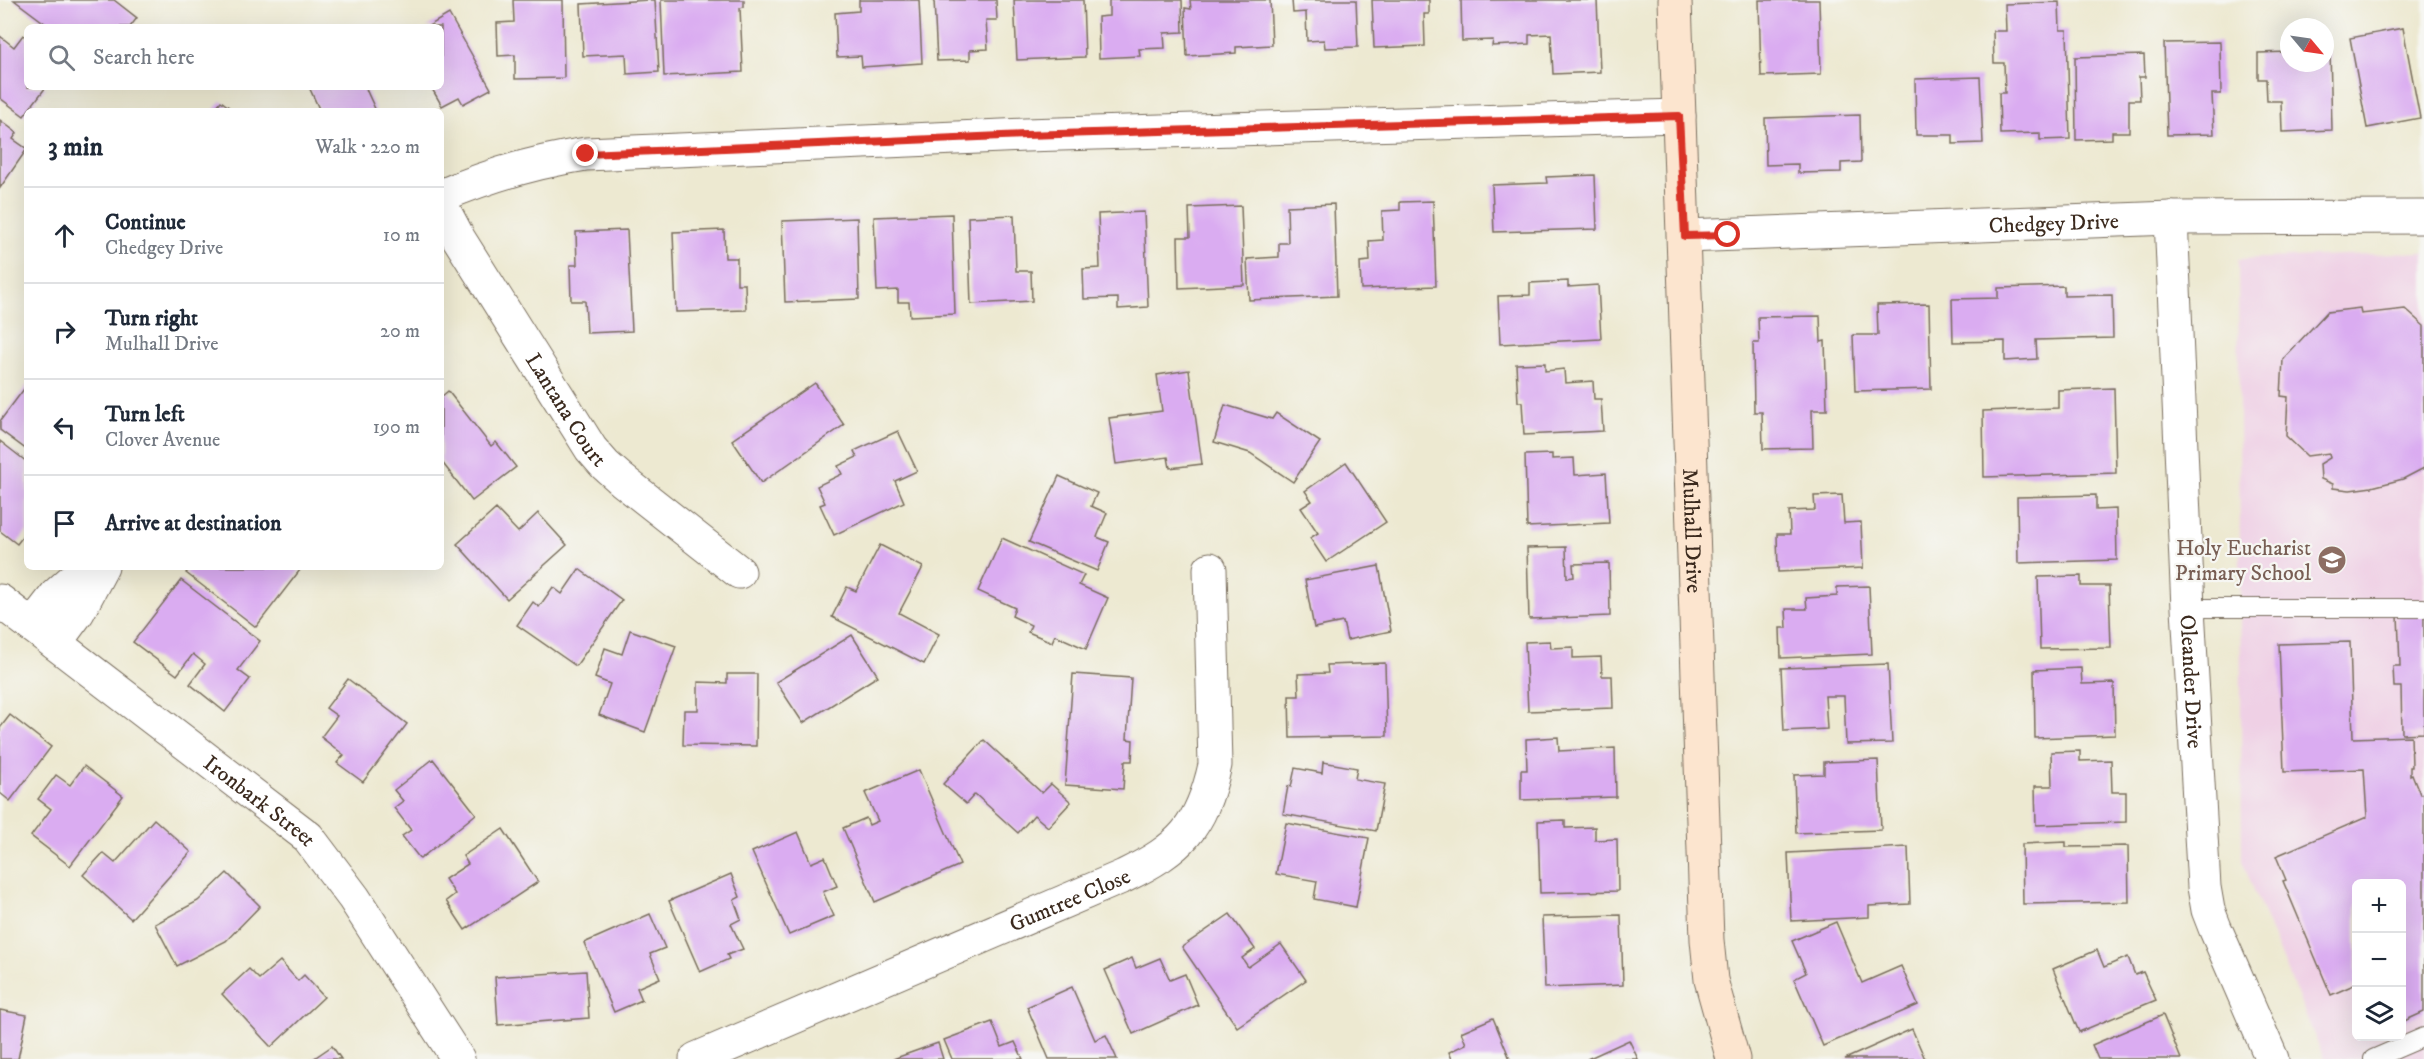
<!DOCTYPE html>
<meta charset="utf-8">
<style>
:root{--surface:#fff;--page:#f2f2f3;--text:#1f2937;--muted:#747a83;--line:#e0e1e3}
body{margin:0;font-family:"IM FELL DW Pica",serif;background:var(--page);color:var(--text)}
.controls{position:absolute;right:18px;bottom:18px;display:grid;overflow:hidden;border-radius:9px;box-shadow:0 6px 24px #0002}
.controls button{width:54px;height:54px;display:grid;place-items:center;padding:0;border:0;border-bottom:2px solid var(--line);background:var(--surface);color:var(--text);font:30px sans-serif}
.compass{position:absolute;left:2280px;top:18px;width:54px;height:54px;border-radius:50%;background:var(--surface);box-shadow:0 6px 24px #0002;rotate:119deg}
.stop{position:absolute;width:18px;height:18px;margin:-14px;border:4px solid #d93025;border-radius:50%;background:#fff}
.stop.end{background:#d93025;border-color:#fff;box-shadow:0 2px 6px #0008}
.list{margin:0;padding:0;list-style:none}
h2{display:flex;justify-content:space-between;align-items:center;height:78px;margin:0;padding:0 24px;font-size:26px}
h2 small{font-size:20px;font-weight:400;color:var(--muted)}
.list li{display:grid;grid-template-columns:39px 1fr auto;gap:18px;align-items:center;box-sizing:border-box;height:96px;padding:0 24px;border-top:2px solid var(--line)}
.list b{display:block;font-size:22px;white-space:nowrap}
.list p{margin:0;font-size:20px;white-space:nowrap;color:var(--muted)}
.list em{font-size:20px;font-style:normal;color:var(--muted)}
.icon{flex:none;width:33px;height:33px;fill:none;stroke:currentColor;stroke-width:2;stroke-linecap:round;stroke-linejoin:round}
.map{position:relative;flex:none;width:2424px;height:1059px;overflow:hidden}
.search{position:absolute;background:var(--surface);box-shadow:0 6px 24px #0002;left:24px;top:24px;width:420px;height:66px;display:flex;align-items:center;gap:15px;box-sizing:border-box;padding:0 21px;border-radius:9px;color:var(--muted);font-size:22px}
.panel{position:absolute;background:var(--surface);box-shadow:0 6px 24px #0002;left:24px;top:108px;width:420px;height:462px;border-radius:9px}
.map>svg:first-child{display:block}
.built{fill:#efd0e5;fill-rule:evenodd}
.building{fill:#daacf1}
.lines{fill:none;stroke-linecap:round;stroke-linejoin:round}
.lane-casing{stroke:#796d5d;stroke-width:20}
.street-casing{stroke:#796d5d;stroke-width:35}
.secondary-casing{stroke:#796d5d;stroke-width:35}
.lane{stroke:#fff;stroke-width:18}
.street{stroke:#fff;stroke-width:33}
.secondary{stroke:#fce5cf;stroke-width:33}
.route{stroke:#d93025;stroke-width:8}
.labels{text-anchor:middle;stroke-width:4.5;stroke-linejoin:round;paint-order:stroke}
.street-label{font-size:22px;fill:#3b2a1e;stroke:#f6f6f2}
.education-label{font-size:22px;fill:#785e54;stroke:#f6f6f2;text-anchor:end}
</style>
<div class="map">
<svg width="2424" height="1059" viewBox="0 0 2424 1059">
<rect width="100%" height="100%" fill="#f6f6f2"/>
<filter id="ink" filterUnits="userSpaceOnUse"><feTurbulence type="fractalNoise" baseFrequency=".0167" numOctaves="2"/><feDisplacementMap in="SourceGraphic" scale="12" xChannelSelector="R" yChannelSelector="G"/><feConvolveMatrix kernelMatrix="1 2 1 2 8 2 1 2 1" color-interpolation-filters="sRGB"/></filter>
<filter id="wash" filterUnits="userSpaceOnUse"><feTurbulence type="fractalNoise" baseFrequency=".008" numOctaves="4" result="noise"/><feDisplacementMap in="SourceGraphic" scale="24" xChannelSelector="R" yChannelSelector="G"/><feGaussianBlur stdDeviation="1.35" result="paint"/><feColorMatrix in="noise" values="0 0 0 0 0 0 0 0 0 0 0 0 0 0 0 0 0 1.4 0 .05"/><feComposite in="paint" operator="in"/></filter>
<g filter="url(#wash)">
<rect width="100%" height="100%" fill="#ede9d1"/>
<path class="built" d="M2424 252V1059H2324L2242 861 2238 259ZM2356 884H2402V1036H2356Z"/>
<g id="blocks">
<g class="building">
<polygon points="14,0 114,0 137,18 130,27 50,27"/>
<polygon points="513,0 563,0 564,78 515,79 515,55 498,56 497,23 514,22"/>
<polygon points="650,0 655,0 659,72 627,74 626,54 583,56 581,4"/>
<polygon points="661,0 744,0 744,7 740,8 743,72 664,76"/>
<polygon points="859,0 919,0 922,63 862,67 861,56 837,57 835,13 859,11"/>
<polygon points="934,0 996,0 997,20 986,20 988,49 970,50 970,60 937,61"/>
<polygon points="1014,0 1083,0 1085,57 1017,60"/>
<polygon points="1109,0 1182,0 1183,32 1164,33 1165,48 1139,49 1140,56 1099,58 1098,17 1109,16"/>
<polygon points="1190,0 1270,0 1272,45 1236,47 1236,53 1187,56 1185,8 1191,9"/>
<polygon points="1292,0 1356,0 1358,47 1325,48 1324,40 1307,41 1306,12 1293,13"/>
<polygon points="1372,0 1429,0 1429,14 1424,14 1425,46 1374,48"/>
<polygon points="1461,0 1597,0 1600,72 1553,74 1551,34 1529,35 1529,44 1492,46 1493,40 1462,41"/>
<polygon points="1759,0 1819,0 1821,74 1761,76"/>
<polygon points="2059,2 2060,30 2067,30 2070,139 2040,140 2040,133 2000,134 1999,93 2005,93 2004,63 1994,63 1993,31 2006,31 2005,4"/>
<polygon points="449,14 491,89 463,104 459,97 442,106 431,87 441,87 441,27 427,27"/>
<polygon points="2403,28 2420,118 2367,128 2350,38"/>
<polygon points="23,35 27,38 27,87 46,87 24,116 0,98 0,36 14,47"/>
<polygon points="2220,42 2221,94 2212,94 2214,134 2167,135 2164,43"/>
<polygon points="2330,50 2332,130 2282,132 2281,101 2267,101 2266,79 2258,79 2258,53 2289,52 2289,63 2325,63 2325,51"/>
<polygon points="2144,55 2145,77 2139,77 2140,100 2129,100 2129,132 2112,132 2112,139 2076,140 2075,57"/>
<polygon points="1980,77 1983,143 1953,144 1953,135 1916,135 1915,79"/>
<polygon points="309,87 365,87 376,111 320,111"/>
<polygon points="221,101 234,111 213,111"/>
<polygon points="1860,115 1861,162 1841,163 1841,172 1798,173 1798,164 1766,165 1765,118"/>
<polygon points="0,120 17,133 13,139 27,149 0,188"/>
<polygon points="1595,175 1597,229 1494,232 1492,185 1547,183 1546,177"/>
<polygon points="1433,201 1436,286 1361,289 1360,262 1370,261 1369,241 1383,240 1382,211 1400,210 1400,202"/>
<polygon points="1334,204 1337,296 1249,300 1247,259 1279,257 1279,243 1288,243 1287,206"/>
<polygon points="1241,206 1244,285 1179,288 1178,237 1190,237 1189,208"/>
<polygon points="1144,212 1148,307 1118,309 1118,298 1084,299 1083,269 1100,268 1098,214"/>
<polygon points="952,214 955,314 910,316 909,302 898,302 898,290 877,291 874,217"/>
<polygon points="1014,215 1016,271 1031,271 1032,301 971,304 968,217"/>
<polygon points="857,218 859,299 785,302 782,221"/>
<polygon points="627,230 632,331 587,333 585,301 571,301 570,265 577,265 576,232"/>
<polygon points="724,230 725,258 737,258 737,284 745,284 746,310 676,312 673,232"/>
<polygon points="1568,281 1568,287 1598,285 1601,339 1500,344 1498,296 1530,295 1530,283"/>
<polygon points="2064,286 2064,296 2112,295 2113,338 2036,340 2037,359 2005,361 2005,341 1953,342 1952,299 1998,298 1998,288"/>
<polygon points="1929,304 1931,389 1855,391 1853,335 1878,335 1877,305"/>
<polygon points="2360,308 2361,314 2405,309 2424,326 2424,468 2403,479 2372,487 2350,490 2333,488 2333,484 2321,479 2320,464 2330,458 2329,453 2307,456 2286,436 2288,397 2281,396 2283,359 2327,312"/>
<polygon points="1820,316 1821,342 1825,341 1827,410 1812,410 1813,448 1763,449 1762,412 1754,412 1753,343 1759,343 1758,317"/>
<polygon points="1545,363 1545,371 1564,369 1565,383 1593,381 1594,399 1601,399 1603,431 1524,435 1522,402 1518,402 1516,364"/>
<polygon points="1189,370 1202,464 1170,468 1168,457 1116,464 1109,418 1162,411 1157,375"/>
<polygon points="815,383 844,425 761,483 732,440"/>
<polygon points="27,385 27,450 0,430 0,421"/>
<polygon points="2114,388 2116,473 1984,477 1983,411 2058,408 2058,390"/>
<polygon points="448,391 491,446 496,442 516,467 472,501 441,461 441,397"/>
<polygon points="1225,405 1272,419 1276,413 1320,442 1293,482 1250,453 1214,442"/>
<polygon points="898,431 917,471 895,481 904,502 834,535 820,505 825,503 817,486 842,474 838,466 857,457 854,451"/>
<polygon points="0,441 27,462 27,531 17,544 0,531"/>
<polygon points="1552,454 1552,459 1574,458 1575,475 1606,473 1609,523 1527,527 1525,455"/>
<polygon points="1346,462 1386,522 1326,562 1310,538 1318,533 1301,508 1312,501 1305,491"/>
<polygon points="1059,476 1097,493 1091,506 1107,513 1097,537 1109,542 1097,571 1029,542"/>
<polygon points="1842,495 1844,523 1861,522 1863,568 1778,572 1777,534 1790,534 1789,511 1815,510 1814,496"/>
<polygon points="2096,495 2096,510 2116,509 2117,560 2018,563 2017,497"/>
<polygon points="496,509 518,532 538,513 567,545 507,599 457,544"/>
<polygon points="1002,538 1084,575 1079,585 1108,598 1086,649 1055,635 1052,642 1028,632 1031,625 1012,616 1015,608 978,591"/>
<polygon points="880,545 923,567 899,613 939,634 924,664 832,617 847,587 856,591"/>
<polygon points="1566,547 1567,578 1574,577 1573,564 1609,563 1610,616 1529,619 1527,548"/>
<polygon points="1379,566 1391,631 1347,640 1343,622 1314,628 1305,580"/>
<polygon points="191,567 295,567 300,570 256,627 186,573"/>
<polygon points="579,569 622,600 576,666 517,625 533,602 539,607 553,587 562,594"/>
<polygon points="2081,576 2081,586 2109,586 2111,648 2040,649 2038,577"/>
<polygon points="181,580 260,641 238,670 250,679 225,712 190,684 205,664 193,654 177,675 133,642"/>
<polygon points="1869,586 1872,654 1781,658 1780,628 1787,628 1786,609 1807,609 1806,598 1837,596 1837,587"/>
<polygon points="2424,614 2424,733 2402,734 2401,687 2394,687 2393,666 2400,666 2398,615"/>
<polygon points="630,630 676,646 645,732 599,715 610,684 595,678 605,648 622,654"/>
<polygon points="852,635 878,676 803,723 776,682"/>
<polygon points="1550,641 1551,648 1573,647 1573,658 1601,657 1602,676 1612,676 1613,708 1528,711 1525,642"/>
<polygon points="2350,642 2353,738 2411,736 2412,767 2410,767 2410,775 2412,774 2420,794 2424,793 2424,1012 2402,1022 2402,884 2356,884 2356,984 2331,995 2283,881 2286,880 2276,856 2367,817 2364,769 2284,772 2279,644"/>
<polygon points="1385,663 1387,736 1290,738 1289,696 1299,696 1298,674 1328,673 1327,665"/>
<polygon points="1888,664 1892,743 1846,744 1844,696 1825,696 1827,729 1784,731 1781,668"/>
<polygon points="2081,668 2082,684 2114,683 2115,735 2035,738 2034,670"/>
<polygon points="727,674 757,674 756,746 683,745 684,710 698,710 698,682 727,683"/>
<polygon points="1073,674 1131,678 1127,739 1133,740 1132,761 1125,761 1123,789 1065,785"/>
<polygon points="348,679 407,724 363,782 337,763 344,755 321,737 337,716 326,708"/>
<polygon points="10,715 51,747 10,801 0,793 0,728"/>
<polygon points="1558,737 1559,751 1615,748 1616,797 1521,800 1521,770 1527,770 1526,739"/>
<polygon points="984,740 1042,793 1051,784 1071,802 1048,827 1034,815 1018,833 975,794 966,804 943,784"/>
<polygon points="2080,751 2080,761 2111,760 2112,792 2126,792 2126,822 2036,825 2035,786 2052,786 2051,752"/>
<polygon points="433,759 476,814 420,859 402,836 411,830 394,808 403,801 394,790"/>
<polygon points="1878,760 1881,830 1796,833 1794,775 1824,774 1824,762"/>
<polygon points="1323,762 1357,768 1355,779 1385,784 1376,831 1283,814 1288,786 1291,787 1295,768 1322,773"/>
<polygon points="84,766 123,796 70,866 31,836 51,809 38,799 56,775 70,785"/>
<polygon points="919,770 960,865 875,902 843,828 866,818 869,825 878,821 865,793"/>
<polygon points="154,819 191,852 131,919 83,875 103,853 115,863"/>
<polygon points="1565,820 1565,828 1595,827 1595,840 1617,839 1618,891 1540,893 1538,821"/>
<polygon points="1286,823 1369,838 1356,907 1314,899 1317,881 1276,874"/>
<polygon points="503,829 538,882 465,930 446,901 455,894 445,879 468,864 463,856"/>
<polygon points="798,832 811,863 825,857 837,886 823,892 834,916 789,935 752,852"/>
<polygon points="2066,842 2066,847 2128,846 2129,902 2023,904 2022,844"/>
<polygon points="1908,847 1910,904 1869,906 1869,917 1791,921 1788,853"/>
<polygon points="227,873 260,906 226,941 177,966 155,924 198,901"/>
<polygon points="731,874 740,897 734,900 741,919 731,924 743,949 727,955 729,959 700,972 669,901"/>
<polygon points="650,914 665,948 650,954 660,978 637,988 642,1000 614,1012 584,943"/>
<polygon points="1230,914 1255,949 1242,958 1248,967 1281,944 1306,980 1237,1027 1182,947"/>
<polygon points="1621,915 1623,985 1545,988 1542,917"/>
<polygon points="1836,922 1862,983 1901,966 1918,1005 1823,1046 1794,979 1806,973 1792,941"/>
<polygon points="2097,950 2104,967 2128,957 2135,975 2143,972 2156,1000 2079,1032 2053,969"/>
<polygon points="1132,958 1136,968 1160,958 1170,980 1185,974 1198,1005 1133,1034 1105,970"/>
<polygon points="280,961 298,981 304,975 324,997 271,1047 222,994 249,969 259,979"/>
<polygon points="586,971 589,1018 498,1025 495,977"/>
<polygon points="1072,987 1095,1040 1106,1035 1117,1059 1049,1059 1027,1007"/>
<polygon points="0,1010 27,1015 18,1059 0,1059"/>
<polygon points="2163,1015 2181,1059 2098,1059 2092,1045"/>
<polygon points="1493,1018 1510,1059 1452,1059 1449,1052 1466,1044 1461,1032"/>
<polygon points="992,1022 1002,1047 1015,1042 1023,1059 952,1059 944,1040"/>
<polygon points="1912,1029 1925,1059 1845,1059"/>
<polygon points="1629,1040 1638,1059 1587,1059 1594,1056"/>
<polygon points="938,1043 943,1059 893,1059"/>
<polygon points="332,1046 341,1059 313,1059"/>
</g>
</g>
</g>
<g filter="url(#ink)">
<use href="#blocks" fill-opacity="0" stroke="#796d5d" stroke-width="1.5"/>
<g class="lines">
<g class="lane-casing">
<g id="lane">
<polyline points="2188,608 2424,608"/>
<polyline points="2373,1059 2424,1037"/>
</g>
</g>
<g class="street-casing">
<g id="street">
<path d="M441 196C489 175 534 162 586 154L1025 135 1679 116"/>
<path id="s1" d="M441 205 459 239 591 449 605 465 622 480 739 572"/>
<path id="s2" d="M2171 218 2188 608 2204 887 2208 910 2215 928 2272 1059"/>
<path id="s3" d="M1685 236 2171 218 2424 217"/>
<path id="s4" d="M0 601 308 837 354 898 458 1059"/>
<polyline points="32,626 56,595 87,567"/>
<polyline points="55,643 78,612 102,567"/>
<path id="s5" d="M696 1059 1124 876C1181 848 1201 828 1215 765L1210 569"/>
</g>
</g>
<g class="secondary-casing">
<g id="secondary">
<path id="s6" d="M1675 0 1707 940 1711 980 1733 1059"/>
</g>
</g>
<use href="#lane" class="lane"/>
<use href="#street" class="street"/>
<use href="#secondary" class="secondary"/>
</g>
</g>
<g class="lines" filter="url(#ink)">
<polyline class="route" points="586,154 1025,135 1679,116 1685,236 1728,235"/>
</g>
<defs>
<g id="school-disc" transform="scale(1.5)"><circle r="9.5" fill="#8d6e63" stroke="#f6f6f2"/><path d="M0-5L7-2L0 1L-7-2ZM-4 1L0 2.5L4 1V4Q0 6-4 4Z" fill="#fff"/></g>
</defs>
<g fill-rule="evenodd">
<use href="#school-disc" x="2332" y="560"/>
</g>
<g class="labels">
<g class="street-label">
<text dy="8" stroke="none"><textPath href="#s3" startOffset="369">Chedgey Drive</textPath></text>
<text dy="8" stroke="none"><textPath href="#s1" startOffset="240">Lantana Court</textPath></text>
<text dy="8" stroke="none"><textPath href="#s6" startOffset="531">Mulhall Drive</textPath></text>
<text dy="8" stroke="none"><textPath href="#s2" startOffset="464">Oleander Drive</textPath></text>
<text dy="8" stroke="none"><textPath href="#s4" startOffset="328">Ironbark Street</textPath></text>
<text dy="8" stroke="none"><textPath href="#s5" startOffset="406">Gumtree Close</textPath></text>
</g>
<g class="education-label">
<text x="2311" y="555">Holy Eucharist<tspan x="2311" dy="25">Primary School</tspan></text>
</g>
</g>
</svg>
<div class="controls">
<button>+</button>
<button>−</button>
<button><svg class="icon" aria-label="layers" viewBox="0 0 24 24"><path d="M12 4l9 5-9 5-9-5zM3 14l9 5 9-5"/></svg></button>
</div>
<svg class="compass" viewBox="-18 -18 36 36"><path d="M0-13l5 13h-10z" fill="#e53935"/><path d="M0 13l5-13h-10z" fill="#747a83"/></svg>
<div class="stop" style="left:1728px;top:235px"></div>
<div class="stop end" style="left:586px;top:154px"></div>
<div class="search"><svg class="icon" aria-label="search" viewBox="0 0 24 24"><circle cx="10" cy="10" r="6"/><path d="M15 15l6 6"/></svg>Search here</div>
<section class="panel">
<h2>3 min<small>Walk · 220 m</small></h2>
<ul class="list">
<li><svg class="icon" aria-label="ahead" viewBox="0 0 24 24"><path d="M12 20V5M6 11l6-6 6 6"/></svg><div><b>Continue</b><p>Chedgey Drive</p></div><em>10 m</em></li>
<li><svg class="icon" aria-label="right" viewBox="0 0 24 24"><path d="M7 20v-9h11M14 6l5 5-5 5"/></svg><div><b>Turn right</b><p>Mulhall Drive</p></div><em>20 m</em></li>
<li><svg class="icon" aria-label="left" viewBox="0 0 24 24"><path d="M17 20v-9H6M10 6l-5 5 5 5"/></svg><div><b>Turn left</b><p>Clover Avenue</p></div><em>190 m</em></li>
<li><svg class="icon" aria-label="arrive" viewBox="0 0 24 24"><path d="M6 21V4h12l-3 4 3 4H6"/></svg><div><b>Arrive at destination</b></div></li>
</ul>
</section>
</div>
